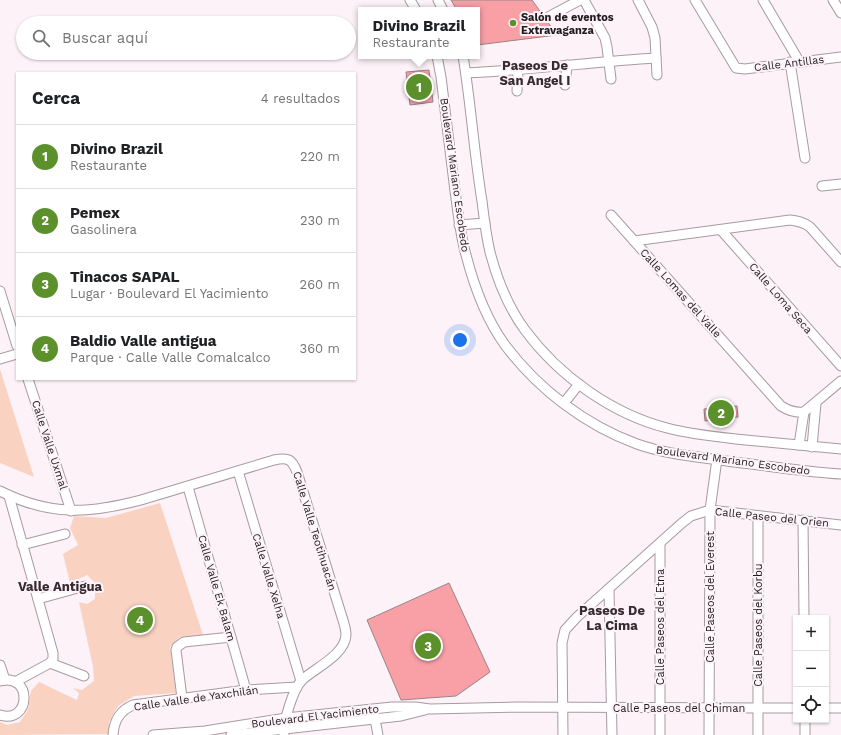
<!DOCTYPE html>
<html lang="es">
<meta charset="utf-8">
<style>
:root{--surface:#fff;--page:#f2f2f2;--text:#202124;--muted:#757577;--line:#e0e0e0;--accent:#5b902a}
body{margin:0;font-family:"Work Sans",sans-serif;background:var(--page);color:var(--text)}
.controls{position:absolute;right:12px;bottom:12px;display:grid;overflow:hidden;border-radius:0px;box-shadow:0 1px 3px #0004}
.controls button{width:36px;height:36px;display:grid;place-items:center;padding:0;border:0;border-bottom:1px solid var(--line);background:var(--surface);color:var(--text);font:20px sans-serif}
.you{position:absolute;left:460px;top:340px;width:14px;height:14px;margin:-10px;border:3px solid #fff;border-radius:50%;background:#1a73e8;box-shadow:0 0 0 6px #1a73e833}
.badge{display:grid;place-items:center;width:26px;height:26px;border-radius:50%;background:var(--accent);color:#fff;font-size:13px;font-weight:700}
.pin{position:absolute;translate:-50% -50%;border:2px solid #fff;box-shadow:0 1px 4px #0006}
.popup{position:absolute;left:358px;top:7px;width:122px;height:52px;box-sizing:border-box;display:grid;place-content:center;border-radius:0px;background:var(--surface);filter:drop-shadow(0 1px 3px #0005);font-size:13px;white-space:nowrap;color:var(--muted)}
.popup b{font-size:15px;color:var(--text)}
.popup::after{content:'';position:absolute;left:50%;top:100%;margin-left:-8px;border:8px solid transparent;border-top-color:var(--surface)}
.list{margin:0;padding:0;list-style:none}
h2{display:flex;justify-content:space-between;align-items:center;height:52px;margin:0;padding:0 16px;font-size:17px}
h2 small{font-size:13px;font-weight:400;color:var(--muted)}
.list li{display:grid;grid-template-columns:26px 1fr auto;gap:12px;align-items:center;box-sizing:border-box;height:64px;padding:0 16px;border-top:1px solid var(--line)}
.list b{display:block;font-size:15px;white-space:nowrap}
.list p{margin:0;font-size:13px;white-space:nowrap;color:var(--muted)}
.list em{font-size:13px;font-style:normal;color:var(--muted)}
.icon{flex:none;width:22px;height:22px;fill:none;stroke:currentColor;stroke-width:2;stroke-linecap:round;stroke-linejoin:round}
.map{position:relative;flex:none;width:841px;height:735px;overflow:hidden}
.search{position:absolute;background:var(--surface);box-shadow:0 1px 3px #0004;left:16px;top:16px;width:340px;height:44px;display:flex;align-items:center;gap:10px;box-sizing:border-box;padding:0 14px;border-radius:22px;color:var(--muted);font-size:15px}
.panel{position:absolute;background:var(--surface);box-shadow:0 1px 3px #0004;left:16px;top:72px;width:340px;height:308px;border-radius:0px}
.map>svg:first-child{display:block}
.green{fill:#f9d2c1}
.building{fill:#f9a0a7;stroke:#958687}
.lines{fill:none;stroke-linecap:round;stroke-linejoin:round}
.minor-casing{stroke:#a79aa1;stroke-width:11}
.minor{stroke:#fff;stroke-width:9}
.poi-dot{fill:#5b902a;stroke:#fdf2f8;stroke-width:1.5}
.labels{text-anchor:middle;stroke-width:4;stroke-linejoin:round;paint-order:stroke}
.poi-label{font-size:11px;font-weight:bold;fill:#201b1e;stroke:#fdf2f8;text-anchor:start}
.street-label{font-size:11px;fill:#201b1e;stroke:#fdf2f8}
.quarter-label{font-size:13px;font-weight:bold;fill:#352b31;stroke:#fdf2f8}
</style>
<div class="map">
<svg width="841" height="735" viewBox="0 0 841 735">
<rect width="100%" height="100%" fill="#fdf2f8"/>
<g class="green">
<polygon points="0,369 34,477 0,463"/>
<polygon points="160,503 203,635 180,637 170,647 176,693 134,696 118,706 109,722 110,734 0,735 0,722 7,725 20,722 28,710 31,691 39,682 77,700 79,693 73,688 82,690 94,681 93,667 79,602 87,604 95,599 95,583 87,575 70,583 63,554 78,545 70,528 74,516 106,518"/>
</g>
<g class="building">
<polygon points="451,0 532,0 557,35 477,45 477,10 457,10"/>
<polygon points="429,70 433,102 410,105 406,72"/>
<polygon points="737,406 738,417 705,421 704,409"/>
<polygon points="449,583 490,672 456,696 401,700 367,620"/>
</g>
<g class="lines">
<g class="minor-casing">
<g id="minor">
<polyline points="410,0 416,10"/>
<polyline points="438,0 443,10"/>
<polyline points="584,0 605,38 607,47 611,79"/>
<polyline points="638,0 652,27 655,38 657,75"/>
<polyline points="695,0 736,68 745,69 841,57"/>
<polyline points="763,0 799,61"/>
<polyline points="833,0 841,13"/>
<polyline points="550,16 580,0"/>
<path d="M437 56 441 77C446 115 450 153 455 191 458 212 460 234 466 255 474 286 486 319 505 345 538 389 585 425 637 444 668 455 701 457 734 462 769 466 805 472 841 474"/>
<path d="M463 56C471 104 474 153 482 201 484 218 486 235 490 252 497 279 508 307 525 330 559 376 612 414 667 428 693 435 719 437 746 440 778 443 809 446 841 449"/>
<polyline points="790,62 805,158"/>
<path d="M466 73C529 70 593 62 656 58"/>
<polyline points="565,85 567,65"/>
<polyline points="517,91 518,70"/>
<polyline points="822,186 841,184"/>
<path d="M611 215 781 406C789 411 795 413 804 412L841 381"/>
<polyline points="459,225 485,223"/>
<polyline points="721,230 841,366"/>
<path d="M634 241 790 220C798 221 804 222 810 227L841 262"/>
<polyline points="0,291 17,346"/>
<polyline points="0,359 17,354"/>
<polyline points="28,379 71,511"/>
<polyline points="564,403 579,384"/>
<polyline points="799,445 804,412"/>
<polyline points="812,447 816,403"/>
<polyline points="238,471 301,681"/>
<polyline points="188,487 246,690"/>
<path d="M0 491C50 516 88 514 141 500L274 460C288 457 292 459 297 472L342 617C344 623 346 629 346 635 345 655 315 668 302 680 293 689 283 722 284 735"/>
<polyline points="9,496 53,653 53,659 50,663 15,682"/>
<polyline points="758,516 758,735"/>
<polyline points="803,520 804,618"/>
<polyline points="660,544 660,735"/>
<polyline points="22,545 65,534"/>
<polyline points="609,589 612,735"/>
<polyline points="38,599 85,586"/>
<polyline points="50,663 84,676"/>
<polyline points="0,665 5,680"/>
<path d="M0 681C33 672 31 725 0 715"/>
<polyline points="182,698 176,650 177,647 184,642 231,637"/>
<polyline points="826,708 841,708"/>
<polyline points="374,714 378,735"/>
<path d="M113 735C114 721 119 711 133 705L246 690 297 687"/>
<polyline points="153,735 205,731 286,718 392,707 415,707 430,709 516,707 796,708"/>
<polyline points="231,735 401,716 425,710"/>
<polyline points="563,735 562,643 565,630 577,617 682,523 691,516 710,510 841,525"/>
<polyline points="709,735 710,510 717,459"/>
<polyline points="805,735 805,720"/>
</g>
</g>
<use href="#minor" class="minor"/>
</g>
<circle class="poi-dot" cx="513" cy="23" r="4"/>
<g class="labels">
<g class="poi-label">
<text x="521" y="21">Salón de eventos<tspan x="521" dy="13">Extravaganza</tspan></text>
</g>
<g class="street-label">
<text transform="translate(789 63) rotate(-7)" y="4">Calle Antillas</text>
<text transform="translate(455 175) rotate(82)" y="4">Boulevard Mariano Escobedo</text>
<text transform="translate(681 293) rotate(48)" y="4">Calle Lomas del Valle</text>
<text transform="translate(781 298) rotate(49)" y="4">Calle Loma Seca</text>
<text transform="translate(50 445) rotate(72)" y="4">Calle Valle Uxmal</text>
<text transform="translate(733 460) rotate(8)" y="4">Boulevard Mariano Escobedo</text>
<text transform="translate(772 517) rotate(6)" y="4">Calle Paseo del Orien</text>
<text transform="translate(315 531) rotate(73)" y="4">Calle Valle Teotihuacán</text>
<text transform="translate(269 576) rotate(73)" y="4">Calle Valle Xelha</text>
<text transform="translate(217 588) rotate(74)" y="4">Calle Valle Ek Balam</text>
<text transform="translate(710 597) rotate(-90)" y="4">Calle Paseos del Everest</text>
<text transform="translate(758 625) rotate(-90)" y="4">Calle Paseos del Korbu</text>
<text transform="translate(660 627) rotate(-90)" y="4">Calle Paseos del Etna</text>
<text transform="translate(196 698) rotate(-8)" y="4">Calle Valle de Yaxchilán</text>
<text x="679" y="712">Calle Paseos del Chiman</text>
<text transform="translate(315 716) rotate(-7)" y="4">Boulevard El Yacimiento</text>
</g>
<g class="quarter-label">
<text x="535" y="70">Paseos De<tspan x="535" dy="15">San Angel I</tspan></text>
<text x="60" y="591">Valle Antigua</text>
<text x="612" y="615">Paseos De<tspan x="612" dy="15">La Cima</tspan></text>
</g>
</g>
</svg>
<div class="controls">
<button>+</button>
<button>−</button>
<button><svg class="icon" aria-label="locate" viewBox="0 0 24 24"><circle cx="12" cy="12" r="6"/><path d="M12 2v4M12 18v4M2 12h4M18 12h4"/></svg></button>
</div>
<div class="you"></div>
<div class="pin badge" style="left:419px;top:87px">1</div>
<div class="popup"><b>Divino Brazil</b>Restaurante</div>
<div class="pin badge" style="left:721px;top:413px">2</div>
<div class="pin badge" style="left:428px;top:646px">3</div>
<div class="pin badge" style="left:140px;top:620px">4</div>
<div class="search"><svg class="icon" aria-label="search" viewBox="0 0 24 24"><circle cx="10" cy="10" r="6"/><path d="M15 15l6 6"/></svg>Buscar aquí</div>
<section class="panel">
<h2>Cerca<small>4 resultados</small></h2>
<ul class="list">
<li><span class="badge">1</span><div><b>Divino Brazil</b><p>Restaurante</p></div><em>220 m</em></li>
<li><span class="badge">2</span><div><b>Pemex</b><p>Gasolinera</p></div><em>230 m</em></li>
<li><span class="badge">3</span><div><b>Tinacos SAPAL</b><p>Lugar · Boulevard El Yacimiento</p></div><em>260 m</em></li>
<li><span class="badge">4</span><div><b>Baldio Valle antigua</b><p>Parque · Calle Valle Comalcalco</p></div><em>360 m</em></li>
</ul>
</section>
</div>
